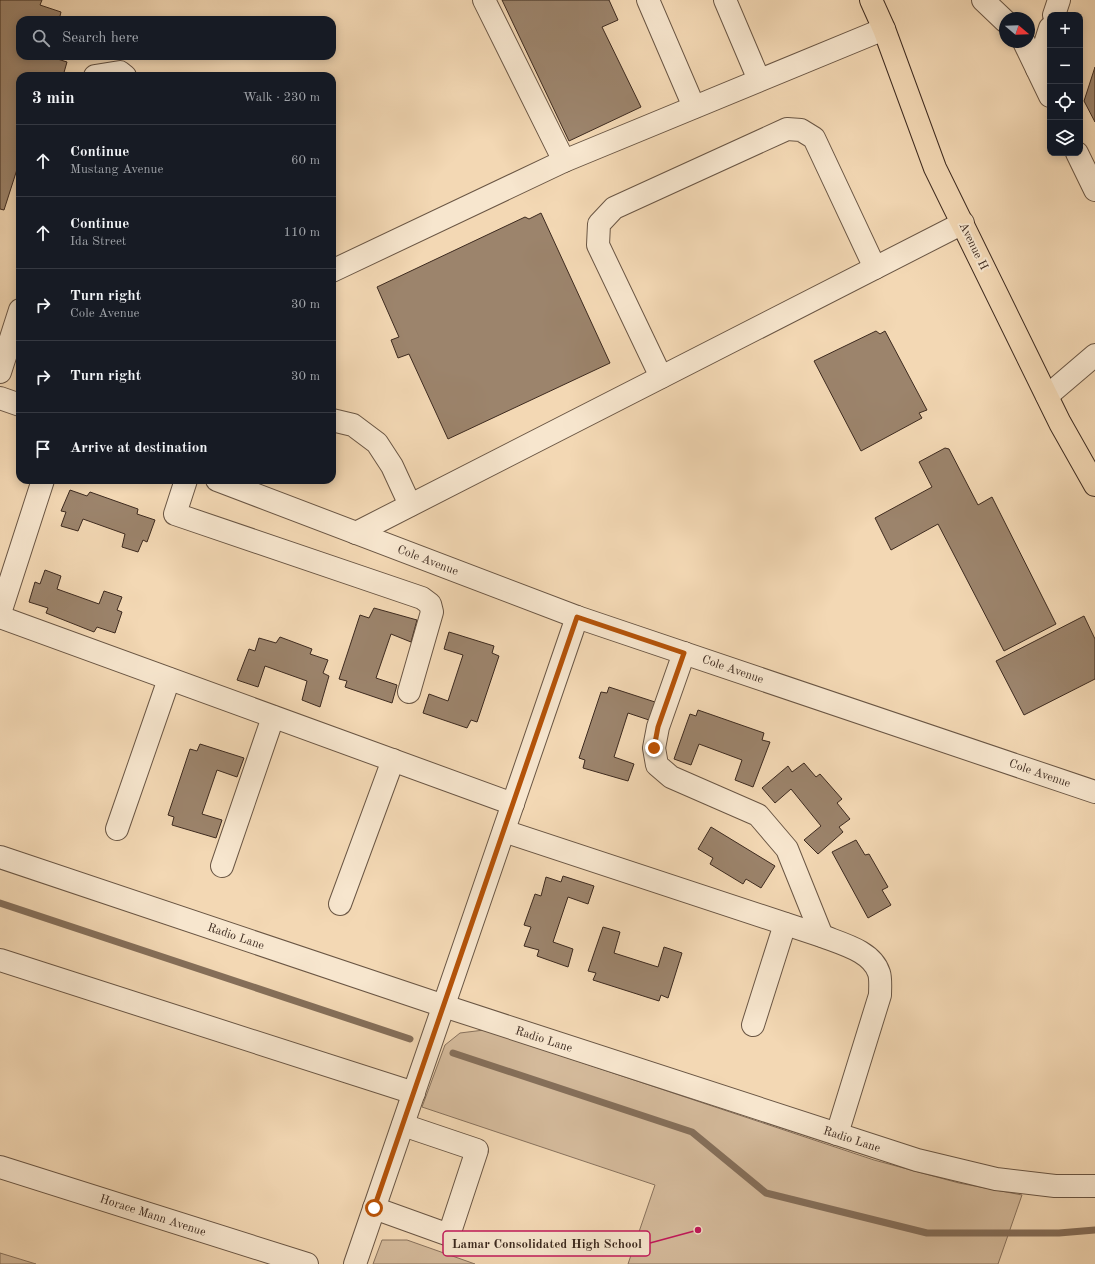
<!DOCTYPE html>
<meta charset="utf-8">
<style>
:root{--surface:#171b24;--page:#242831;--text:#f1f3f6;--muted:#9ea1a6;--line:#363941}
body{margin:0;font-family:"Old Standard TT",serif;background:var(--page);color:var(--text)}
.controls{position:absolute;right:12px;top:12px;display:grid;overflow:hidden;border-radius:8px;box-shadow:0 2px 10px #0003}
.controls button{width:36px;height:36px;display:grid;place-items:center;padding:0;border:0;border-bottom:1px solid var(--line);background:var(--surface);color:var(--text);font:20px sans-serif}
.compass{position:absolute;left:999px;top:12px;width:36px;height:36px;border-radius:50%;background:var(--surface);box-shadow:0 2px 10px #0003;rotate:109deg}
.stop{position:absolute;width:12px;height:12px;margin:-9px;border:3px solid #b45309;border-radius:50%;background:#fff}
.stop.end{background:#b45309;border-color:#fff;box-shadow:0 1px 4px #0008}
.list{margin:0;padding:0;list-style:none}
h2{display:flex;justify-content:space-between;align-items:center;height:52px;margin:0;padding:0 16px;font-size:17px}
h2 small{font-size:13px;font-weight:400;color:var(--muted)}
.list li{display:grid;grid-template-columns:26px 1fr auto;gap:12px;align-items:center;box-sizing:border-box;height:72px;padding:0 16px;border-top:1px solid var(--line)}
.list b{display:block;font-size:15px;white-space:nowrap}
.list p{margin:0;font-size:13px;white-space:nowrap;color:var(--muted)}
.list em{font-size:13px;font-style:normal;color:var(--muted)}
.icon{flex:none;width:22px;height:22px;fill:none;stroke:currentColor;stroke-width:2;stroke-linecap:round;stroke-linejoin:round}
.map{position:relative;flex:none;width:1095px;height:1264px;overflow:hidden}
.search{position:absolute;background:var(--surface);box-shadow:0 2px 10px #0003;left:16px;top:16px;width:320px;height:44px;display:flex;align-items:center;gap:10px;box-sizing:border-box;padding:0 14px;border-radius:12px;color:var(--muted);font-size:15px}
.panel{position:absolute;background:var(--surface);box-shadow:0 2px 10px #0003;left:16px;top:72px;width:320px;height:412px;border-radius:12px}
.map>svg:first-child{display:block}
.green{fill:#d4ba9b;stroke:#88725d}
.lines{fill:none;stroke-linecap:round;stroke-linejoin:round}
.stream{stroke:#856f5a;stroke-width:7}
.building{fill:#9c846c;stroke:#3d2a1f}
.minor-casing{stroke:#6a5644;stroke-width:24}
.major-casing{stroke:#3d2a1f;stroke-width:24}
.minor{stroke:#f7e6ce;stroke-width:22}
.major{stroke:#f3d8b4;stroke-width:22}
.route{stroke:#b45309;stroke-width:5}
.labels{text-anchor:middle;stroke-width:4;stroke-linejoin:round;paint-order:stroke}
.street-label{font-size:12px;fill:#3d2a1f;stroke:#f7e6ce}
.leader{fill:none;stroke:#c2185b;stroke-width:1.5}
.callout-dot{fill:#c2185b;stroke:#f7e6ce;stroke-width:1.5}
.callout{fill:#f7e6ce;stroke:#c2185b;stroke-width:1.5}
.callout-label{font-size:13px;text-anchor:middle;font-weight:bold;fill:#3d2a1f}
</style>
<div class="map">
<svg width="1095" height="1264" viewBox="0 0 1095 1264">
<rect width="100%" height="100%" fill="#f3d8b4"/>
<filter id="stains"><feTurbulence type="fractalNoise" baseFrequency=".005" numOctaves="4"/><feColorMatrix values="0 0 0 0 .2 0 0 0 0 .09 0 0 0 0 .02 0 0 0 .5 -.17"/></filter>
<radialGradient id="worn" r=".72"><stop offset=".6" stop-color="#630" stop-opacity="0"/><stop offset="1" stop-color="#630" stop-opacity=".3"/></radialGradient>
<g class="green">
<polygon points="484,1030 874,1160 959,1183 1022,1195 998,1264 628,1264 655,1185 422,1107 445,1045 460,1033"/>
<polygon points="382,1240 407,1240 475,1264 373,1264"/>
<polygon points="0,1253 36,1264 0,1264"/>
</g>
<g class="lines">
<g class="stream">
<polyline points="0,903 410,1039"/>
<polyline points="453,1053 692,1132 766,1193 927,1233 1059,1233 1095,1230"/>
</g>
</g>
<g class="building">
<polygon points="0,0 42,0 40,5 61,12 59,20 20,20 20,56 48,56 67,62 63,76 20,76 20,160 4,210 0,209"/>
<polygon points="502,0 609,0 618,20 602,27 641,107 569,141"/>
<polygon points="1095,67 1095,122 1084,101"/>
<polygon points="541,213 610,363 448,439 409,354 398,358 391,340 399,337 377,287 525,217 529,219"/>
<polygon points="876,331 880,334 885,331 927,410 919,413 922,418 861,451 814,361"/>
<polygon points="945,448 949,449 978,505 992,497 1056,624 1004,651 938,524 891,550 875,518 932,487 919,462"/>
<polygon points="70,490 87,496 90,492 138,509 137,514 155,520 147,542 143,540 138,552 122,547 125,534 83,519 78,531 61,526 66,512 61,511"/>
<polygon points="45,570 61,576 57,589 99,604 104,591 122,597 117,610 122,612 115,633 97,627 94,632 46,613 48,608 29,602 35,582 40,584"/>
<polygon points="374,608 417,620 411,642 391,634 376,678 397,685 392,703 345,687 347,681 339,679 360,615 369,618"/>
<polygon points="1084,616 1095,639 1095,679 1024,715 996,661"/>
<polygon points="449,632 494,646 492,653 499,656 477,722 471,720 467,728 423,713 429,694 448,701 463,655 444,649"/>
<polygon points="280,637 312,649 310,654 328,660 323,673 329,676 320,707 302,700 307,681 265,666 258,687 237,680 249,649 255,651 259,638 276,643"/>
<polygon points="609,687 655,702 649,720 628,713 614,757 634,764 628,781 583,768 585,760 579,758 601,692 607,693"/>
<polygon points="698,710 764,733 762,740 770,742 753,787 735,780 742,760 699,744 691,765 674,759 690,714 696,716"/>
<polygon points="200,744 244,758 237,777 217,770 202,814 222,820 216,838 172,825 174,817 168,815 190,749 197,751"/>
<polygon points="804,763 816,777 820,774 842,799 837,803 850,819 839,827 843,832 818,854 804,840 821,826 791,789 775,803 762,788 788,766 792,772"/>
<polygon points="711,827 775,866 761,888 746,879 743,884 710,864 713,858 698,849"/>
<polygon points="856,840 865,855 869,854 888,887 882,890 891,905 868,918 832,852"/>
<polygon points="563,876 594,886 588,904 568,897 553,942 573,949 568,967 537,956 539,950 524,946 531,927 524,925 535,894 541,896 546,877 561,882"/>
<polygon points="603,927 620,932 614,953 658,967 664,947 682,953 668,998 661,995 659,1001 593,980 596,973 588,971"/>
</g>
<g class="lines">
<g class="minor-casing">
<g id="minor">
<polyline points="484,0 564,161"/>
<polyline points="648,0 694,107"/>
<polyline points="725,0 759,80"/>
<polyline points="983,0 1005,21"/>
<polyline points="1054,15 1059,0"/>
<polyline points="1024,42 1050,96"/>
<polyline points="1037,69 1050,28"/>
<polyline points="95,76 120,72 125,76"/>
<polyline points="1077,153 1095,190"/>
<polyline points="332,271 564,161 884,29"/>
<polyline points="0,372 20,310"/>
<polyline points="661,377 598,245 599,224 614,208 787,129 801,130 814,138 875,268"/>
<polyline points="1047,396 1095,355"/>
<polyline points="0,398 20,405"/>
<polyline points="332,420 353,425 377,443 392,466 410,505"/>
<polyline points="186,480 175,514 422,598 430,604 432,612 409,692"/>
<polyline points="217,480 577,617 1095,792"/>
<polyline points="356,533 963,223"/>
<polyline points="0,613 43,480"/>
<polyline points="0,617 513,804"/>
<polyline points="684,653 658,727 654,748 657,765 671,777 758,815 787,849 822,936"/>
<polyline points="117,829 169,679"/>
<path d="M504 831 822 936C842 944 872 951 879 973 881 979 880 989 880 995L837 1134"/>
<polyline points="0,857 444,1006 917,1160 996,1179 1055,1186 1095,1186"/>
<polyline points="222,866 273,717"/>
<polyline points="340,904 393,760"/>
<polyline points="0,960 414,1093"/>
<polyline points="753,1025 785,924"/>
<polyline points="0,1167 307,1264"/>
<polyline points="374,1208 449,1235 477,1150 403,1125"/>
<polyline points="355,1264 577,617"/>
</g>
</g>
<g class="major-casing">
<polyline id="major" points="871,0 884,29 935,168 1060,423 1095,485"/>
</g>
<use href="#minor" class="minor"/>
<use href="#major" class="major"/>
</g>
<g class="lines">
<polyline class="route" points="374,1208 577,617 684,653 658,727 654,748"/>
</g>
<g class="labels">
<g class="street-label">
<text transform="translate(974 246) rotate(64)" y="4">Avenue H</text>
<text transform="translate(428 560) rotate(21)" y="4">Cole Avenue</text>
<text transform="translate(733 669) rotate(19)" y="4">Cole Avenue</text>
<text transform="translate(1040 773) rotate(19)" y="4">Cole Avenue</text>
<text transform="translate(236 936) rotate(19)" y="4">Radio Lane</text>
<text transform="translate(544 1039) rotate(18)" y="4">Radio Lane</text>
<text transform="translate(852 1139) rotate(18)" y="4">Radio Lane</text>
<text transform="translate(153 1215) rotate(18)" y="4">Horace Mann Avenue</text>
</g>
</g>
<path class="leader" d="M698 1230L650 1243"/>
<circle class="callout-dot" cx="698" cy="1230" r="4"/>
<rect class="callout" x="443" y="1231" width="207" height="25" rx="4"/>
<g class="callout-label">
<text x="547" y="1248">Lamar Consolidated High School</text>
</g>
<rect width="100%" height="100%" filter="url(#stains)"/>
<rect width="100%" height="100%" fill="url(#worn)"/>
</svg>
<div class="controls">
<button>+</button>
<button>−</button>
<button><svg class="icon" aria-label="locate" viewBox="0 0 24 24"><circle cx="12" cy="12" r="6"/><path d="M12 2v4M12 18v4M2 12h4M18 12h4"/></svg></button>
<button><svg class="icon" aria-label="layers" viewBox="0 0 24 24"><path d="M12 4l9 5-9 5-9-5zM3 14l9 5 9-5"/></svg></button>
</div>
<svg class="compass" viewBox="-18 -18 36 36"><path d="M0-13l5 13h-10z" fill="#e53935"/><path d="M0 13l5-13h-10z" fill="#9ea1a6"/></svg>
<div class="stop" style="left:374px;top:1208px"></div>
<div class="stop end" style="left:654px;top:748px"></div>
<div class="search"><svg class="icon" aria-label="search" viewBox="0 0 24 24"><circle cx="10" cy="10" r="6"/><path d="M15 15l6 6"/></svg>Search here</div>
<section class="panel">
<h2>3 min<small>Walk · 230 m</small></h2>
<ul class="list">
<li><svg class="icon" aria-label="ahead" viewBox="0 0 24 24"><path d="M12 20V5M6 11l6-6 6 6"/></svg><div><b>Continue</b><p>Mustang Avenue</p></div><em>60 m</em></li>
<li><svg class="icon" aria-label="ahead" viewBox="0 0 24 24"><path d="M12 20V5M6 11l6-6 6 6"/></svg><div><b>Continue</b><p>Ida Street</p></div><em>110 m</em></li>
<li><svg class="icon" aria-label="right" viewBox="0 0 24 24"><path d="M7 20v-9h11M14 6l5 5-5 5"/></svg><div><b>Turn right</b><p>Cole Avenue</p></div><em>30 m</em></li>
<li><svg class="icon" aria-label="right" viewBox="0 0 24 24"><path d="M7 20v-9h11M14 6l5 5-5 5"/></svg><div><b>Turn right</b></div><em>30 m</em></li>
<li><svg class="icon" aria-label="arrive" viewBox="0 0 24 24"><path d="M6 21V4h12l-3 4 3 4H6"/></svg><div><b>Arrive at destination</b></div></li>
</ul>
</section>
</div>
